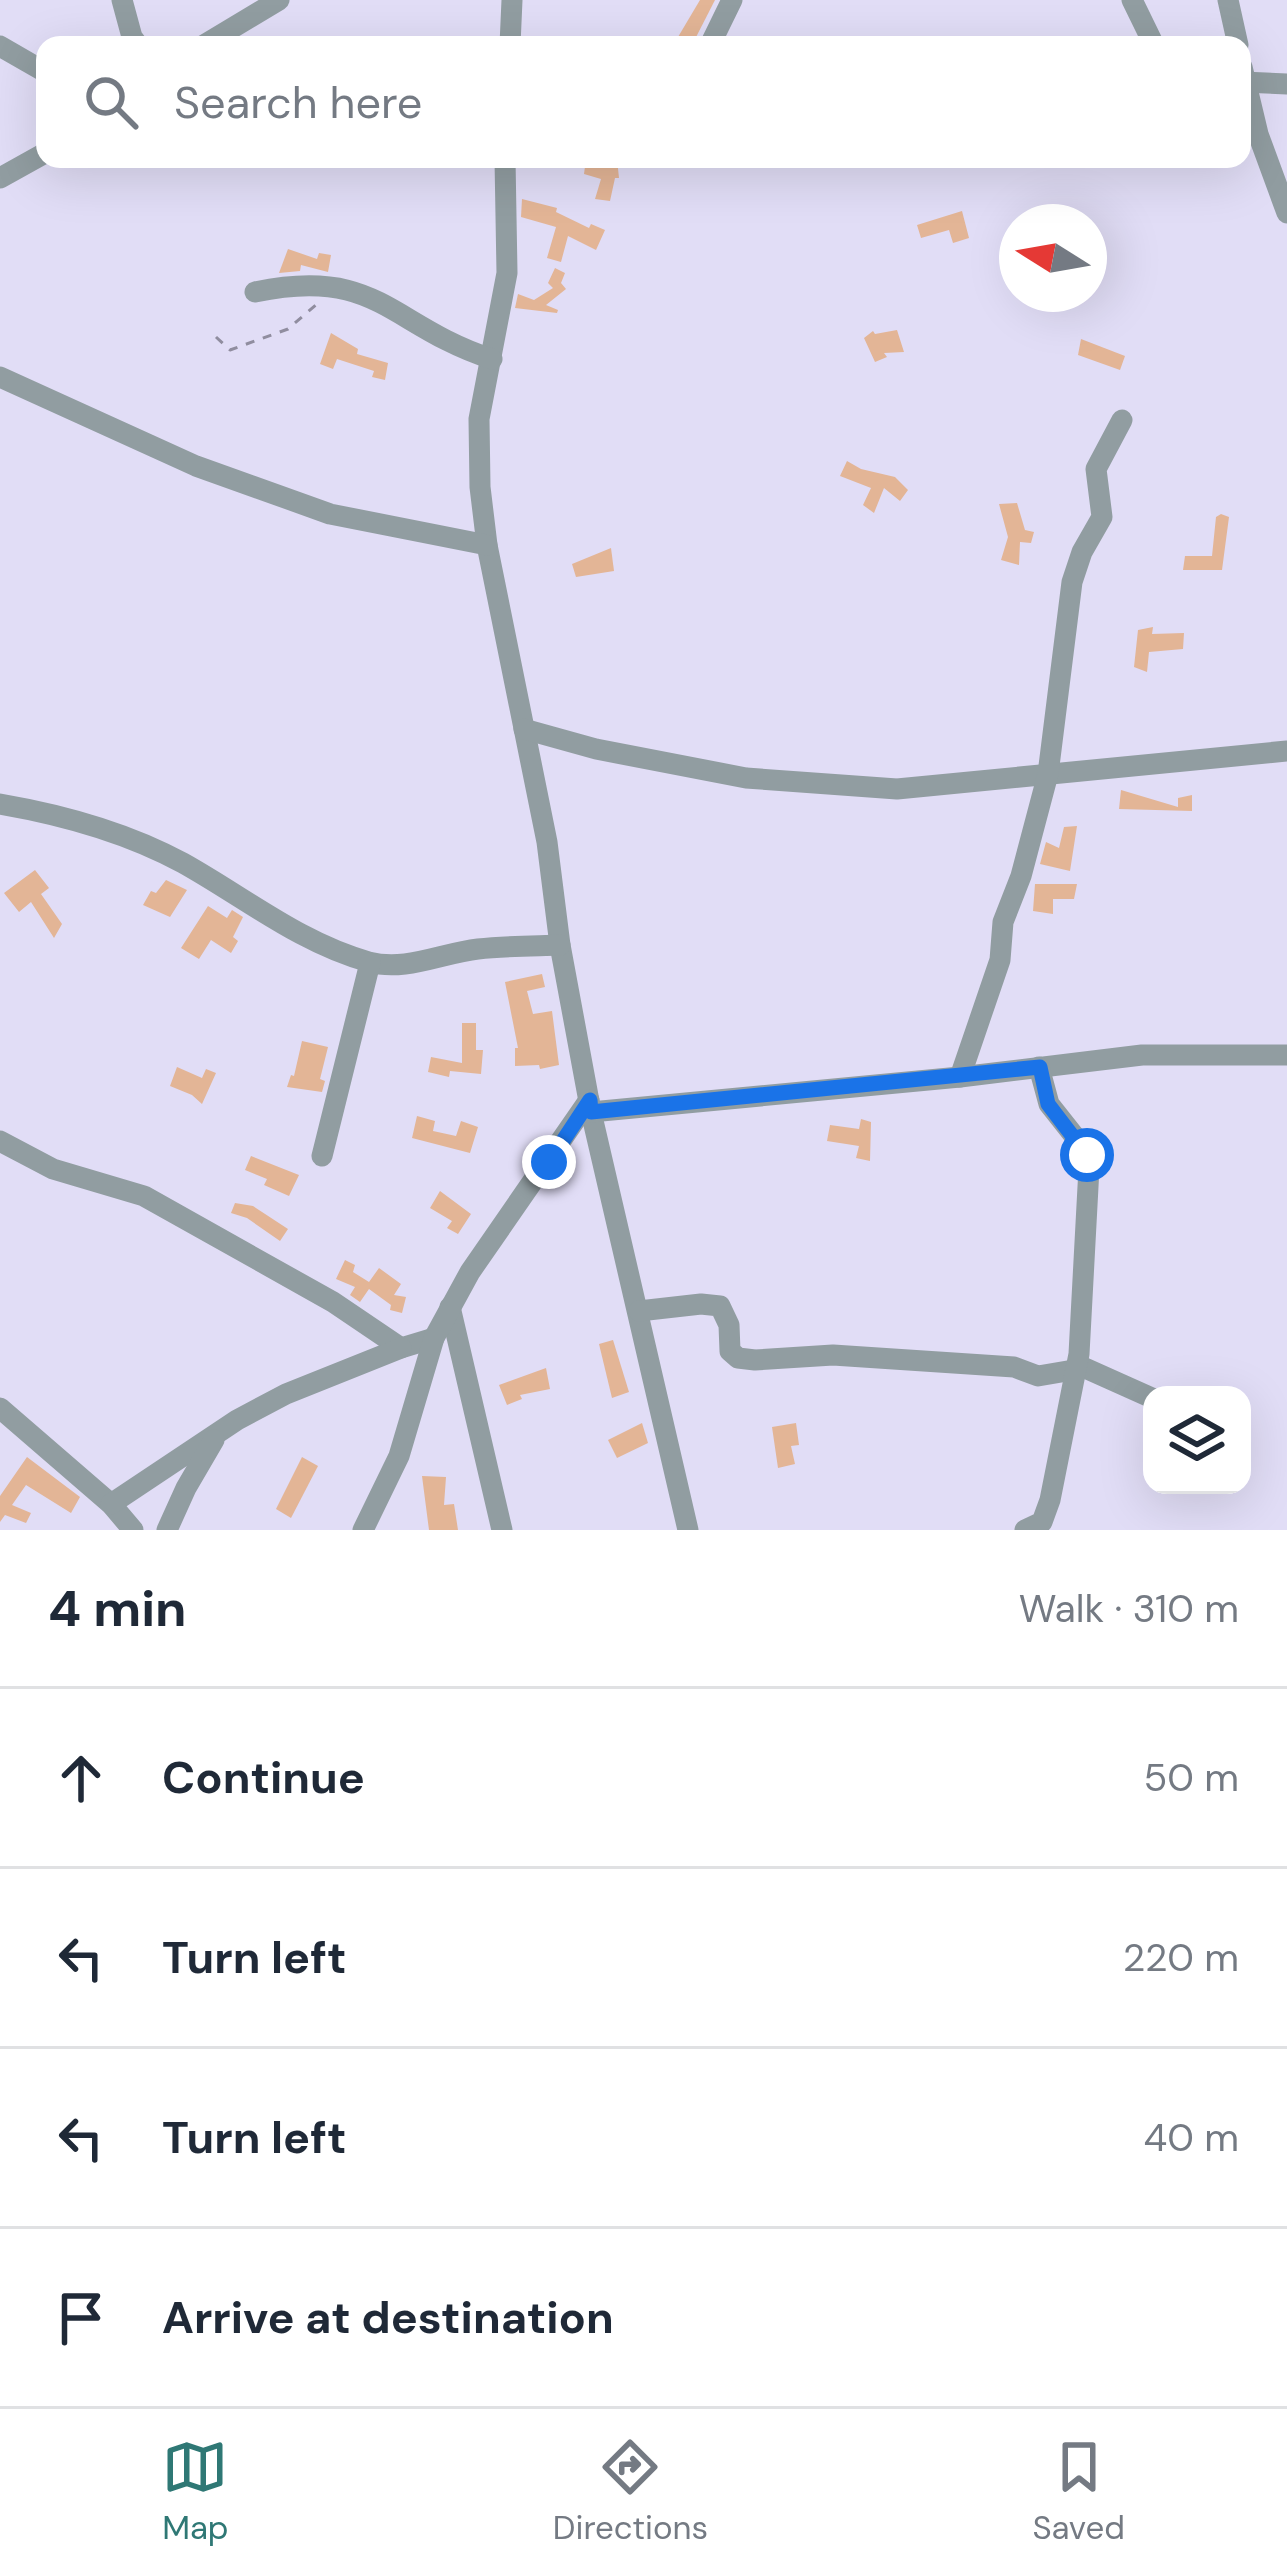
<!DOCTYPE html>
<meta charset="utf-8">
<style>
:root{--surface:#fff;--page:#f2f2f3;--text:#1f2937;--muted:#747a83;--line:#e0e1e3;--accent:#2f7875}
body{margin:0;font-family:"DM Sans",sans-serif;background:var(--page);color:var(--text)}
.controls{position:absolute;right:36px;bottom:36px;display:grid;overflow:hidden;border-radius:24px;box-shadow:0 12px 48px #0002}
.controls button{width:108px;height:108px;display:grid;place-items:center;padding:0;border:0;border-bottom:3px solid var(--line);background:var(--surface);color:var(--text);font:60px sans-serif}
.compass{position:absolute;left:999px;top:204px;width:108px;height:108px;border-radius:50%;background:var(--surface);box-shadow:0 12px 48px #0002;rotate:281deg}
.stop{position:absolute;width:36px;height:36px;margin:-27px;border:9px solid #1a73e8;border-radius:50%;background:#fff}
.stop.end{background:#1a73e8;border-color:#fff;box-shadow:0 3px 12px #0008}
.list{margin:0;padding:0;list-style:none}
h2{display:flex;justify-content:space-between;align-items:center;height:156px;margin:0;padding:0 48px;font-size:51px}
h2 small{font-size:39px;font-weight:400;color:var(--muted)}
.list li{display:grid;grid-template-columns:78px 1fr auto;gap:36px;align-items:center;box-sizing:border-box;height:180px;padding:0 48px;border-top:3px solid var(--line)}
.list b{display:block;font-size:45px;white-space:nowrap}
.list em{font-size:39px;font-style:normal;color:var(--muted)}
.icon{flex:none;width:66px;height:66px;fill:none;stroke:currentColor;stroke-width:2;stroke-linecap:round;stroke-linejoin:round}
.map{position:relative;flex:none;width:1287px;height:1530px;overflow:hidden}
.search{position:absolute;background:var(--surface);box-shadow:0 12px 48px #0002;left:36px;right:36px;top:36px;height:132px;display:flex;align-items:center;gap:30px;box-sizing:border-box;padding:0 42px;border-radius:24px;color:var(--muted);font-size:45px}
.sheet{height:876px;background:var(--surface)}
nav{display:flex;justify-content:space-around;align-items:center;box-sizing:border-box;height:168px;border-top:3px solid var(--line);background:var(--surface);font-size:33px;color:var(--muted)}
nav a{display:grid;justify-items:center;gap:6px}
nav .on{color:var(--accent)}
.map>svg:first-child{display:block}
.building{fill:#e3b596}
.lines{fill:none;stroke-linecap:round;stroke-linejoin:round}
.path{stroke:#908d9f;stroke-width:3;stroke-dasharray:9 9;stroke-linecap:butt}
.minor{stroke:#919da1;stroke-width:21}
.route{stroke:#1a73e8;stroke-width:15}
</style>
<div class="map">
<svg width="1287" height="1530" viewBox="0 0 1287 1530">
<rect width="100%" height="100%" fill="#e1ddf6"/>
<g class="building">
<polygon points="700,0 715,0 692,45 678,37"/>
<polygon points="586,159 617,159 619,178 615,178 610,201 595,199 601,179 584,174"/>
<polygon points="522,199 557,208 556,212 589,228 591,224 605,230 596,250 568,236 561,262 547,258 556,227 521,217"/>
<polygon points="962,211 969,238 953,243 949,230 921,238 917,225"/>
<polygon points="288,249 317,259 319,253 331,255 328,272 301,265 300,271 279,273"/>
<polygon points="555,268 565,273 561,283 566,289 546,305 558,310 557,313 515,308 518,294 534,300 553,288 548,283"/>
<polygon points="897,330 904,352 884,353 887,357 875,362 864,338 873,331 875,334"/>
<polygon points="331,333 358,349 357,354 388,363 385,380 372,377 374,371 337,359 333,369 320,364"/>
<polygon points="1081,339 1125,356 1120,370 1078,355"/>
<polygon points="847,461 861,469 895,477 908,490 900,501 884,488 874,513 863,505 871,488 840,476"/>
<polygon points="1017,503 1025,530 1034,532 1031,543 1020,542 1019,565 1001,560 1008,537 999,504"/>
<polygon points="1221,514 1229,517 1222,570 1183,570 1185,556 1212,556 1216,517"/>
<polygon points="611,548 614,571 576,577 572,564"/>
<polygon points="1153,627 1152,634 1184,633 1183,649 1149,652 1147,672 1134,667 1138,630"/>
<polygon points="1121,790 1178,807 1178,798 1192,795 1192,811 1119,809"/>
<polygon points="1077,826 1070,871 1040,864 1046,842 1059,848 1064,827"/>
<polygon points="35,870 49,888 41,894 62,924 54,938 31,902 19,912 4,893"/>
<polygon points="166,880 187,890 170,917 143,905 151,891 156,893"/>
<polygon points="1035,884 1077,884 1074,899 1053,899 1053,914 1033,911"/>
<polygon points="208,906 227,918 232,910 243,917 233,937 238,941 231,953 211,940 199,959 181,948"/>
<polygon points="542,974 545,987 527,991 533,1014 552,1011 559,1065 540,1069 539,1065 515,1066 515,1048 518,1048 505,982"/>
<polygon points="462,1023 476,1023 476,1050 483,1050 481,1074 450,1071 449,1077 428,1072 431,1057 462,1063"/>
<polygon points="302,1041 328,1047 320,1079 325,1081 322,1092 287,1087 291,1075 294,1076"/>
<polygon points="177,1067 202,1078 206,1069 216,1073 202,1104 192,1095 170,1086"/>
<polygon points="417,1116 435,1121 433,1131 456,1136 461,1121 478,1127 470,1153 412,1138"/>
<polygon points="861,1119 871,1122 870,1161 856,1158 859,1146 827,1141 830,1125 859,1129"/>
<polygon points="251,1156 299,1175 289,1196 264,1185 267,1179 245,1170"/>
<polygon points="440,1191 471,1214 458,1234 447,1228 452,1221 430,1208"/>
<polygon points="235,1203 253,1206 288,1229 280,1241 247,1218 231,1213"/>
<polygon points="345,1260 355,1265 353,1272 369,1282 379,1268 401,1284 394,1295 406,1297 402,1313 390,1310 391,1305 369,1289 360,1302 350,1295 355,1287 336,1279"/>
<polygon points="613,1340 629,1392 612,1398 599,1344"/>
<polygon points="546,1368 550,1389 520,1395 522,1399 507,1405 499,1385"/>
<polygon points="642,1423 648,1443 617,1458 608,1440"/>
<polygon points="796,1423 799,1445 791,1446 795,1464 778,1468 772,1427"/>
<polygon points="27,1457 80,1497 71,1513 26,1485 12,1505 31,1513 26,1523 5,1515 0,1522 0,1496"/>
<polygon points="302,1457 318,1466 291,1518 276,1509"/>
<polygon points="422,1476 446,1477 444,1505 454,1504 458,1530 429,1530"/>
</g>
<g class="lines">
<polyline class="path" points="216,337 230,350 288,329 317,304"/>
<g class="minor">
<polyline points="122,0 132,37 138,45"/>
<polyline points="1132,0 1154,45"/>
<polyline points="1228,0 1238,45"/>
<polyline points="204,45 279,0"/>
<polyline points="510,45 512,0"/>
<polyline points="710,45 732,0"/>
<polyline points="0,46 45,72"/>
<polyline points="1242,67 1258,134 1287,213"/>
<polyline points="1242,82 1287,84"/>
<polyline points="505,159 507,273 479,419 480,487 487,545 547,842 560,945 591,1112 688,1530"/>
<polyline points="0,178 45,153"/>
<path d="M255 292C378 266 390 326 492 359"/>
<polyline points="0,377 196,466 330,514 487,545"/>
<polyline points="524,729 596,749 746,778 897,789 1287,751"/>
<path d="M0 804C64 815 126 832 183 863 244 897 300 943 369 962 405 972 442 953 478 949 505 946 533 946 560 945"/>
<polyline points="960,1077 1000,960 1003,922 1021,876 1048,774 1072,582 1082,552 1102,517 1096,469 1122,420"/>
<polyline points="591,1112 960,1077 1142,1055 1287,1055"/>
<polyline points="0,1141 53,1169 144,1196 333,1302 401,1348 434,1338"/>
<polyline points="322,1156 370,963"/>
<polyline points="450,1307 502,1530"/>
<polyline points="639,1311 701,1304 720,1306 729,1325 730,1351 738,1358 755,1360 833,1355 1014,1367 1038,1376 1085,1368 1152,1398"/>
<polyline points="0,1408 111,1504 133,1530"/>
<polyline points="111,1504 237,1420 286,1394 401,1348"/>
<polyline points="167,1530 186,1488 214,1440"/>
<polyline points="363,1530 399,1456 434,1338 470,1272 589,1100"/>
<polyline points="1025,1530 1042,1522 1050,1500 1079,1354 1089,1168 1083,1147 1049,1104 1039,1067"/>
</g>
</g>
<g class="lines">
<polyline class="route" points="549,1162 590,1100 591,1112 1040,1067 1048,1104 1087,1155"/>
</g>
</svg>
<div class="controls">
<button><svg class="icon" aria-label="layers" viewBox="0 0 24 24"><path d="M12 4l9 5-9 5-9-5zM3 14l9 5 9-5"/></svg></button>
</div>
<svg class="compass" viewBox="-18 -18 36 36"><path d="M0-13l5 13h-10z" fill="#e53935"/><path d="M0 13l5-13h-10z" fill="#747a83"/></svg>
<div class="stop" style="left:1087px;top:1155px"></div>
<div class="stop end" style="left:549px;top:1162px"></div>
<div class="search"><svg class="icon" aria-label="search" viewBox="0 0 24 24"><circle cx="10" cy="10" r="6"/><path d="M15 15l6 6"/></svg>Search here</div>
</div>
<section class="sheet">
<h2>4 min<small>Walk · 310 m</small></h2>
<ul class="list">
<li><svg class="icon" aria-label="ahead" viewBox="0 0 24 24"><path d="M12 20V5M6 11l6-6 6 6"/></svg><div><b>Continue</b></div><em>50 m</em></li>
<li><svg class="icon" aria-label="left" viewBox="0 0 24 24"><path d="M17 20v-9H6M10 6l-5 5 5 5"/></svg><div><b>Turn left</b></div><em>220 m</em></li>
<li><svg class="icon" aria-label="left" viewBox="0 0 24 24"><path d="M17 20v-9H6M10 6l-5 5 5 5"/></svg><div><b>Turn left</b></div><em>40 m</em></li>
<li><svg class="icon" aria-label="arrive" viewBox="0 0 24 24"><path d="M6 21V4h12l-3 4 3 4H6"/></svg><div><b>Arrive at destination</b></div></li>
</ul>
</section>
<nav>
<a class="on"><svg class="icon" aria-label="map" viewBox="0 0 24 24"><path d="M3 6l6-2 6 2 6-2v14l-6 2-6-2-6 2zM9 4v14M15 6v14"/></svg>Map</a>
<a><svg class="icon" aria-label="directions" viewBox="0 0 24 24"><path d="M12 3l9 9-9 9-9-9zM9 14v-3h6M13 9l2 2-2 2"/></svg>Directions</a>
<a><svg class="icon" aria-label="saved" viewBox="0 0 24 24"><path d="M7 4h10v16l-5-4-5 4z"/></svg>Saved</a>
</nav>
